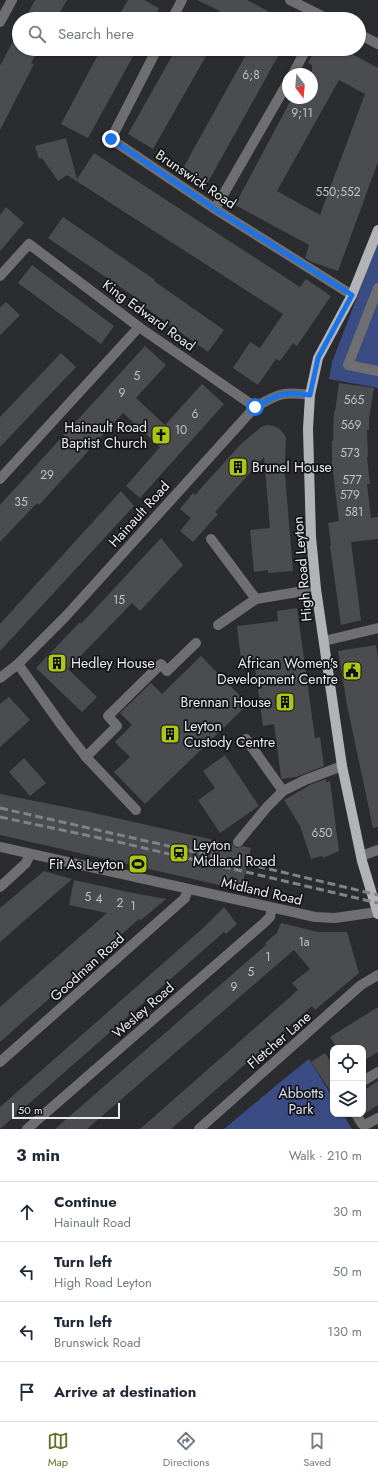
<!DOCTYPE html>
<meta charset="utf-8">
<style>
:root{--surface:#fff;--page:#f6f6f7;--text:#1f2937;--muted:#747a83;--line:#e0e1e3;--accent:#5e7028}
body{margin:0;font-family:Jost,sans-serif;background:var(--page);color:var(--text)}
.controls{position:absolute;right:12px;bottom:12px;display:grid;overflow:hidden;border-radius:8px;box-shadow:0 1px 3px #0004}
.controls button{width:36px;height:36px;display:grid;place-items:center;padding:0;border:0;border-bottom:1px solid var(--line);background:var(--surface);color:var(--text);font:20px sans-serif}
.compass{position:absolute;left:282px;top:68px;width:36px;height:36px;border-radius:50%;background:var(--surface);box-shadow:0 1px 3px #0004;rotate:164deg}
.scale{position:absolute;left:12px;bottom:10px;width:108px;box-sizing:border-box;padding-left:4px;border:2px solid #eaebed;border-top:0;font-size:11px;line-height:14px;white-space:nowrap;color:#eaebed;-webkit-text-stroke:3px #141416;paint-order:stroke}
.stop{position:absolute;width:12px;height:12px;margin:-9px;border:3px solid #1a73e8;border-radius:50%;background:#fff}
.stop.end{background:#1a73e8;border-color:#fff;box-shadow:0 1px 4px #0008}
.list{margin:0;padding:0;list-style:none}
h2{display:flex;justify-content:space-between;align-items:center;height:52px;margin:0;padding:0 16px;font-size:17px}
h2 small{font-size:13px;font-weight:400;color:var(--muted)}
.list li{display:grid;grid-template-columns:26px 1fr auto;gap:12px;align-items:center;box-sizing:border-box;height:60px;padding:0 16px;border-top:1px solid var(--line)}
.list b{display:block;font-size:15px;white-space:nowrap}
.list p{margin:0;font-size:13px;white-space:nowrap;color:var(--muted)}
.list em{font-size:13px;font-style:normal;color:var(--muted)}
.icon{flex:none;width:22px;height:22px;fill:none;stroke:currentColor;stroke-width:2;stroke-linecap:round;stroke-linejoin:round}
.map{position:relative;flex:none;width:378px;height:1129px;overflow:hidden}
.search{position:absolute;background:var(--surface);box-shadow:0 1px 3px #0004;left:12px;right:12px;top:12px;height:44px;display:flex;align-items:center;gap:10px;box-sizing:border-box;padding:0 14px;border-radius:22px;color:var(--muted);font-size:15px}
.sheet{height:292px;background:var(--surface)}
nav{display:flex;justify-content:space-around;align-items:center;box-sizing:border-box;height:56px;border-top:1px solid var(--line);background:var(--surface);font-size:11px;color:var(--muted)}
nav a{display:grid;justify-items:center;gap:2px}
nav .on{color:var(--accent)}
.map>svg:first-child{display:block}
.green{fill:#3b4c84}
.building{fill:#4a4c4f;fill-rule:evenodd}
.lines{fill:none;stroke-linecap:round;stroke-linejoin:round}
.minor{stroke:#6f6f71;stroke-width:10}
.major{stroke:#b2b3b6;stroke-width:10}
.rail{stroke:#818285;stroke-width:3;stroke-dasharray:8 4;stroke-linecap:butt}
.route{stroke:#1a73e8;stroke-width:5}
.labels{text-anchor:middle;stroke-width:3.5;stroke-linejoin:round;paint-order:stroke}
.number-label{font-size:12px;fill:#c2c3c6}
.street-label{font-size:14px;fill:#eaebed;stroke:#141416}
.poi-label{font-size:14px;fill:#eaebed;stroke:#141416;text-anchor:end}
.park-label{font-size:14px;fill:#dae1f4;stroke:#141416}
</style>
<div class="map">
<svg width="378" height="1129" viewBox="0 0 378 1129">
<rect width="100%" height="100%" fill="#2b2c2f"/>
<g class="green">
<polygon points="378,243 378,388 329,379 332,362"/>
<polygon points="309,1059 333,1098 333,1114 343,1114 352,1129 224,1129 285,1078"/>
</g>
<g class="building">
<polygon points="35,0 67,0 56,19 25,19"/>
<polygon points="128,0 144,0 159,8 153,19 117,19"/>
<polygon points="197,0 247,0 283,19 215,19 220,11"/>
<polygon points="19,30 19,49 39,49 31,63 34,64 0,130 0,66"/>
<polygon points="101,49 137,49 88,138 61,124"/>
<polygon points="176,49 210,49 153,149 128,134"/>
<polygon points="249,49 282,49 207,184 182,170"/>
<path d="M315 49H343L378 68V162L338 271 312 262 305 258 309 245 235 205 292 98H312V65L308 63ZM339 80 365 94 320 215 277 191Z"/>
<polygon points="66,138 77,179 94,153 300,287 306,279 331,296 297,346 293,343 280,361 276,359 258,385 233,368 250,342 260,348 283,314 67,175 58,181 42,158 39,159 35,146"/>
<polygon points="6,207 24,223 0,251 0,215"/>
<polygon points="63,217 155,280 154,281 224,330 208,352 142,305 144,303 48,238"/>
<polygon points="32,265 114,326 101,344 18,283"/>
<polygon points="6,302 20,315 0,335 0,307"/>
<polygon points="145,346 166,365 136,398 165,425 202,384 224,404 140,498 126,486 160,447 123,413 39,505 37,503 0,542 0,505"/>
<polygon points="61,353 76,367 0,447 0,417"/>
<polygon points="339,383 374,388 369,418 369,430 367,430 368,457 367,457 370,484 367,484 371,518 378,517 378,539 351,542 361,620 341,625 330,546 331,545 330,537 328,523 339,521 332,464 332,441 333,441 334,411 335,411"/>
<polygon points="267,425 274,426 280,429 286,437 285,462 284,462 293,571 268,573 268,570 254,572 250,530 270,528 264,457 215,512 218,514 193,542 180,531 191,518 180,509 193,493 195,495 240,445 261,427"/>
<polygon points="121,491 134,506 0,651 0,624"/>
<polygon points="161,538 183,565 140,611 132,603 68,669 97,697 82,712 36,668 80,622 81,624"/>
<polygon points="297,608 315,738 320,737 324,766 296,777 282,779 281,777 274,724 263,726 255,667 242,669 237,626 278,621 277,611"/>
<polygon points="376,645 378,660 378,827 373,828 347,705 338,651"/>
<polygon points="201,656 246,702 246,706 145,804 114,772 130,757 115,742 132,725 120,713 151,683 162,694"/>
<polygon points="9,697 30,720 0,747 0,704"/>
<polygon points="225,755 259,806 220,833 198,800 215,788 203,771"/>
<polygon points="24,758 46,783 30,796 9,772"/>
<polygon points="326,779 326,782 330,781 339,851 323,858 322,856 311,859 300,826 284,800 312,784"/>
<polygon points="0,794 85,811 232,844 237,848 243,846 251,848 241,890 0,835"/>
<polygon points="44,871 72,879 0,942 0,908"/>
<polygon points="74,880 128,892 166,899 141,920 139,919 0,1042 0,1007 107,913 69,905"/>
<polygon points="224,907 237,924 226,934 224,932 0,1129 0,1107 202,929"/>
<polygon points="281,923 318,932 347,932 359,973 315,1010 312,1006 171,1129 140,1129 298,990 292,983 310,969 294,950 87,1129 55,1129 266,945 265,943 277,933"/>
<polygon points="378,1007 378,1052 363,1061 363,1048 337,1048 330,1037"/>
<polygon points="325,1053 333,1065 333,1095 311,1062"/>
<polygon points="378,1081 378,1105 364,1114 363,1091"/>
</g>
<g class="lines">
<g class="minor">
<polyline points="290,0 328,19"/>
<polyline points="172,19 182,0"/>
<polyline points="0,22 12,0"/>
<polyline points="359,34 378,44"/>
<polyline points="157,49 111,139 215,209 352,295"/>
<polyline points="293,74 306,49"/>
<polyline points="215,209 288,82"/>
<polyline points="0,276 29,244 139,327 255,407"/>
<polyline points="378,288 348,365 378,371"/>
<polyline points="0,479 139,327"/>
<polyline points="211,539 256,599"/>
<polyline points="218,625 256,599 316,589"/>
<polyline points="324,641 378,628"/>
<polyline points="18,664 62,726 86,757 136,810"/>
<path d="M0 678 18 664 66 616 255 407C278 394 283 391 310 395"/>
<polyline points="246,739 283,791"/>
<polyline points="86,757 117,726 108,716 161,664 167,671 196,643"/>
<polyline points="238,842 267,807 283,791 305,780 342,766"/>
<polyline points="0,847 315,917 335,918 377,912"/>
<polyline points="361,856 378,850"/>
<polyline points="0,887 26,863 30,854"/>
<polyline points="0,1062 185,898 188,889"/>
<polyline points="363,1081 378,1072"/>
<polyline points="356,1114 362,1124 365,1125 378,1118"/>
<polyline points="27,1129 264,923 270,917 272,908"/>
<polyline points="199,1129 361,985 378,975"/>
</g>
<polyline class="major" points="378,230 352,295 318,358 310,395 308,429 311,537 316,589 342,766 362,861 378,914"/>
<g class="rail">
<polyline points="0,808 244,863 378,895"/>
<polyline points="0,817 114,841 378,903"/>
</g>
</g>
<g class="lines">
<path class="route" d="M111 139 215 209 352 295 318 358 310 395C283 391 278 394 255 407"/>
</g>
<defs>
<g id="church-square" transform="scale(1)"><rect x="-9" y="-9" width="18" height="18" rx="4" fill="#abc616" stroke="#141416"/><path d="M-1.2-6h2.4v3.5h3.3v2.4h-3.3V6h-2.4V-.1h-3.3v-2.4h3.3Z" fill="#111"/></g>
<g id="building-square" transform="scale(1)"><rect x="-9" y="-9" width="18" height="18" rx="4" fill="#abc616" stroke="#141416"/><path d="M-4-6H4V6H1V3H-1V6H-4ZM-2.5-4.3h1.7v1.8h-1.7ZM.8-4.3h1.7v1.8H.8ZM-2.5-1h1.7V.8h-1.7ZM.8-1h1.7V.8H.8Z" fill="#111"/></g>
<g id="civic-square" transform="scale(1)"><rect x="-9" y="-9" width="18" height="18" rx="4" fill="#abc616" stroke="#141416"/><path d="M-.6-6.5H3V-4.5H.6V-3L4-1V1h2V6H-6V1h2V-1L-.6-3ZM-1.2 2.5V6h2.4V2.5Z" fill="#111"/></g>
<g id="station-square" transform="scale(1)"><rect x="-9" y="-9" width="18" height="18" rx="4" fill="#abc616" stroke="#141416"/><path d="M-3-6H3Q5-6 5-4V2Q5 4 3 4L4.5 6H3L1.5 4h-3L-3 6H-4.5L-3 4Q-5 4-5 2V-4Q-5-6-3-6ZM-3.5-4v3h7v-3ZM-3.5 1v1.5H-2V1ZM2 1v1.5H3.5V1Z" fill="#111"/></g>
<g id="stadium-square" transform="scale(1)"><rect x="-9" y="-9" width="18" height="18" rx="4" fill="#abc616" stroke="#141416"/><path d="M0-5a6.5 5 0 1 0 0 10a6.5 5 0 1 0 0-10ZM-3.5-1.8h7v3.6h-7Z" fill="#111"/></g>
</defs>
<g fill-rule="evenodd">
<use href="#church-square" x="161" y="435"/>
<use href="#building-square" x="238" y="467"/>
<use href="#building-square" x="57" y="663"/>
<use href="#civic-square" x="352" y="671"/>
<use href="#building-square" x="285" y="702"/>
<use href="#building-square" x="170" y="734"/>
<use href="#station-square" x="179" y="853"/>
<use href="#stadium-square" x="138" y="864"/>
</g>
<g class="labels">
<g class="number-label">
<text x="251" y="79">6;8</text>
<text x="302" y="117">9;11</text>
<text x="338" y="196">550;552</text>
<text x="137" y="380">5</text>
<text x="122" y="397">9</text>
<text x="354" y="404">565</text>
<text x="195" y="418">6</text>
<text x="351" y="429">569</text>
<text x="181" y="434">10</text>
<text x="350" y="457">573</text>
<text x="47" y="479">29</text>
<text x="352" y="484">577</text>
<text x="350" y="499">579</text>
<text x="21" y="506">35</text>
<text x="354" y="516">581</text>
<text x="119" y="604">15</text>
<text x="322" y="837">650</text>
<text x="88" y="901">5</text>
<text x="99" y="903">4</text>
<text x="120" y="907">2</text>
<text x="133" y="910">1</text>
<text x="304" y="946">1a</text>
<text x="268" y="961">1</text>
<text x="251" y="976">5</text>
<text x="234" y="991">9</text>
</g>
<g class="street-label">
<text transform="translate(196 179) rotate(34)" y="5">Brunswick Road</text>
<text transform="translate(149 315) rotate(36)" y="5">King Edward Road</text>
<text transform="translate(139 514) rotate(-48)" y="5">Hainault Road</text>
<text transform="translate(302 569) rotate(-95)" y="5">High Road Leyton</text>
<text transform="translate(262 891) rotate(13)" y="5">Midland Road</text>
<text transform="translate(87 967) rotate(-42)" y="5">Goodman Road</text>
<text transform="translate(143 1010) rotate(-41)" y="5">Wesley Road</text>
<text transform="translate(279 1040) rotate(-41)" y="5">Fletcher Lane</text>
</g>
<g class="poi-label">
<text x="147" y="432">Hainault Road<tspan x="147" dy="16">Baptist Church</tspan></text>
<text x="252" y="472" text-anchor="start">Brunel House</text>
<text x="71" y="668" text-anchor="start">Hedley House</text>
<text x="338" y="668">African Women's<tspan x="338" dy="16">Development Centre</tspan></text>
<text x="271" y="707">Brennan House</text>
<text x="184" y="731" text-anchor="start">Leyton<tspan x="184" dy="16">Custody Centre</tspan></text>
<text x="193" y="850" text-anchor="start">Leyton<tspan x="193" dy="16">Midland Road</tspan></text>
<text x="124" y="869">Fit As Leyton</text>
</g>
<g class="park-label">
<text x="301" y="1098">Abbotts<tspan x="301" dy="16">Park</tspan></text>
</g>
</g>
</svg>
<div class="controls">
<button><svg class="icon" aria-label="locate" viewBox="0 0 24 24"><circle cx="12" cy="12" r="6"/><path d="M12 2v4M12 18v4M2 12h4M18 12h4"/></svg></button>
<button><svg class="icon" aria-label="layers" viewBox="0 0 24 24"><path d="M12 4l9 5-9 5-9-5zM3 14l9 5 9-5"/></svg></button>
</div>
<svg class="compass" viewBox="-18 -18 36 36"><path d="M0-13l5 13h-10z" fill="#e53935"/><path d="M0 13l5-13h-10z" fill="#747a83"/></svg>
<div class="scale">50 m</div>
<div class="stop" style="left:255px;top:407px"></div>
<div class="stop end" style="left:111px;top:139px"></div>
<div class="search"><svg class="icon" aria-label="search" viewBox="0 0 24 24"><circle cx="10" cy="10" r="6"/><path d="M15 15l6 6"/></svg>Search here</div>
</div>
<section class="sheet">
<h2>3 min<small>Walk · 210 m</small></h2>
<ul class="list">
<li><svg class="icon" aria-label="ahead" viewBox="0 0 24 24"><path d="M12 20V5M6 11l6-6 6 6"/></svg><div><b>Continue</b><p>Hainault Road</p></div><em>30 m</em></li>
<li><svg class="icon" aria-label="left" viewBox="0 0 24 24"><path d="M17 20v-9H6M10 6l-5 5 5 5"/></svg><div><b>Turn left</b><p>High Road Leyton</p></div><em>50 m</em></li>
<li><svg class="icon" aria-label="left" viewBox="0 0 24 24"><path d="M17 20v-9H6M10 6l-5 5 5 5"/></svg><div><b>Turn left</b><p>Brunswick Road</p></div><em>130 m</em></li>
<li><svg class="icon" aria-label="arrive" viewBox="0 0 24 24"><path d="M6 21V4h12l-3 4 3 4H6"/></svg><div><b>Arrive at destination</b></div></li>
</ul>
</section>
<nav>
<a class="on"><svg class="icon" aria-label="map" viewBox="0 0 24 24"><path d="M3 6l6-2 6 2 6-2v14l-6 2-6-2-6 2zM9 4v14M15 6v14"/></svg>Map</a>
<a><svg class="icon" aria-label="directions" viewBox="0 0 24 24"><path d="M12 3l9 9-9 9-9-9zM9 14v-3h6M13 9l2 2-2 2"/></svg>Directions</a>
<a><svg class="icon" aria-label="saved" viewBox="0 0 24 24"><path d="M7 4h10v16l-5-4-5 4z"/></svg>Saved</a>
</nav>
